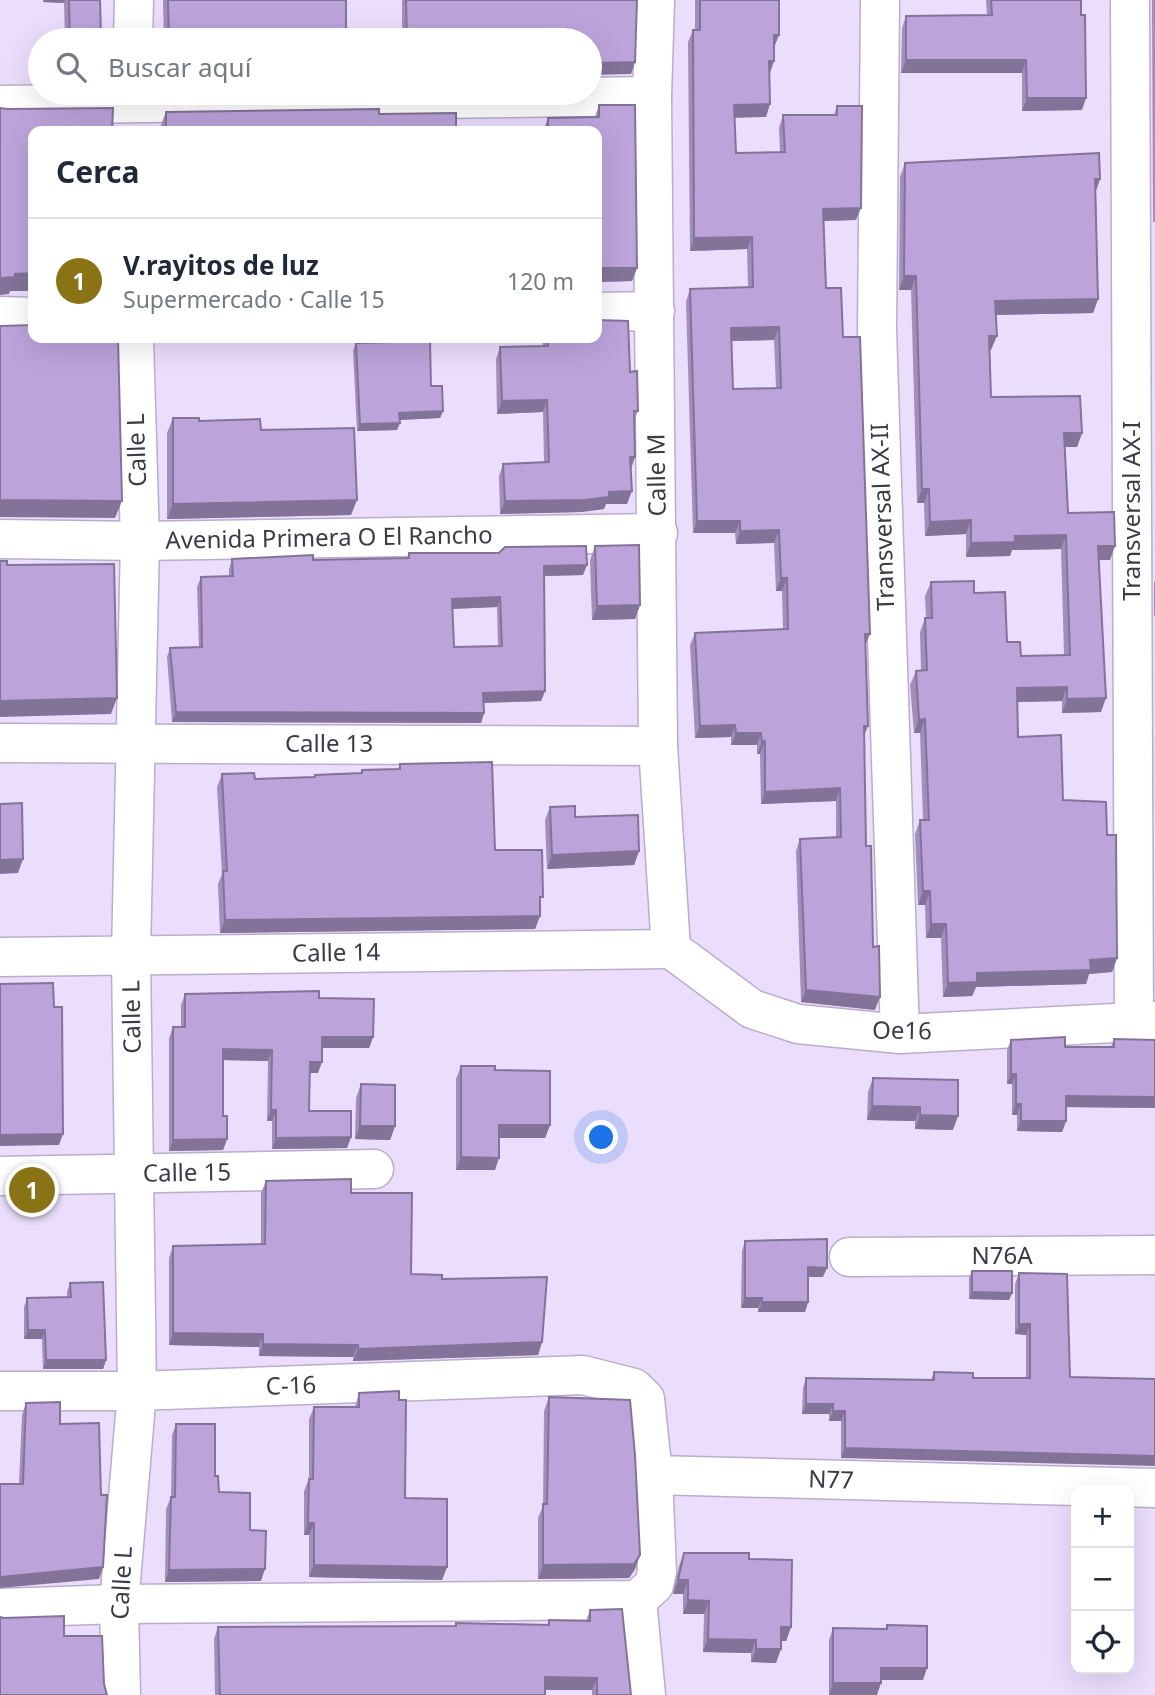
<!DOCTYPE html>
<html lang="es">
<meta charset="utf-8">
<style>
:root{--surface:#fff;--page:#f2f2f3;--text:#1f2937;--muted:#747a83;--line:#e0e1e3;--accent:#8a7315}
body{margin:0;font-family:"Noto Sans",sans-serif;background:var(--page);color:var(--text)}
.controls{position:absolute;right:21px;bottom:21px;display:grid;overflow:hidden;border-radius:14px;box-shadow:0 7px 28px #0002}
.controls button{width:63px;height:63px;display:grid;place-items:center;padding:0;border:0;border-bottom:2px solid var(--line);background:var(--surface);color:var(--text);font:35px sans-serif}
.you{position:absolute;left:602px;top:1138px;width:24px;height:24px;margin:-18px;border:5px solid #fff;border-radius:50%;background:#1a73e8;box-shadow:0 0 0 10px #1a73e833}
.badge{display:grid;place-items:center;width:46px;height:46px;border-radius:50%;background:var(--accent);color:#fff;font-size:23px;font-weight:700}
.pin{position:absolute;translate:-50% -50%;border:4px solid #fff;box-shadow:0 2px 7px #0006}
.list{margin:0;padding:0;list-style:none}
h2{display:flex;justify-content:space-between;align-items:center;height:91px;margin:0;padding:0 28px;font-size:30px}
h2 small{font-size:23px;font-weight:400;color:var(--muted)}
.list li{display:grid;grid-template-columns:46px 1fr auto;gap:21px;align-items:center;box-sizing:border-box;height:126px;padding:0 28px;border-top:2px solid var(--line)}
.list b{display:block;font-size:26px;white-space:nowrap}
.list p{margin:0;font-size:23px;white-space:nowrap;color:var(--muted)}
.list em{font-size:23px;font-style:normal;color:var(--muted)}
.icon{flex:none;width:38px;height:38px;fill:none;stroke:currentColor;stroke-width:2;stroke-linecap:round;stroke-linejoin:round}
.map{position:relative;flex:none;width:1155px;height:1695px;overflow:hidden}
.search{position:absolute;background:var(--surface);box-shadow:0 7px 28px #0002;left:28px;top:28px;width:574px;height:77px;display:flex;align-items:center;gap:18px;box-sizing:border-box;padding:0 24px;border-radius:38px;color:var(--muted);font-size:26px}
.panel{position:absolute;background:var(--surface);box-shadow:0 7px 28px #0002;left:28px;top:126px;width:574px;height:217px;border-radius:14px}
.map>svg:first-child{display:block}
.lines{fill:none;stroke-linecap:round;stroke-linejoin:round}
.minor-casing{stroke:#baadcb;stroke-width:41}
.minor{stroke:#fff;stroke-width:38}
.wall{fill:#a28dbc;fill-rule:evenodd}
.shaded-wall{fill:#847399}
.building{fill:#bca4db;stroke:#847399;stroke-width:2;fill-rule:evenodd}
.labels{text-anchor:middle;stroke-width:5;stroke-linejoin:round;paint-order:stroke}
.street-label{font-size:24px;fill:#3e3945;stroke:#fff}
</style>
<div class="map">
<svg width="1155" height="1695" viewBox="0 0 1155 1695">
<rect width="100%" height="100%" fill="#ebdefd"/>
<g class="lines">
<g class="minor-casing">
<g id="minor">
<polyline points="655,0 652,96 658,746 671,949"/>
<polyline points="880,0 877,330 900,1034"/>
<polyline points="1130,0 1134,1021"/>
<polyline points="133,40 134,0"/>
<polyline points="0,105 652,96"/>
<polyline points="597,312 655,311"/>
<polyline points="0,316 33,317"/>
<polyline points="0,539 140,541 658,533"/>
<polyline points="0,743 658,746"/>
<polyline points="671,949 752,1009 798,1024 900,1034 1155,1021"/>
<polyline points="0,957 671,949"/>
<polyline points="0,1176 374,1169"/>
<polyline points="849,1257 1155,1255"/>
<polyline points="0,1391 137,1391 583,1375 634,1388 645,1399 653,1475 1155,1488"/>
<polyline points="637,1600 646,1695"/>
<polyline points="0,1608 119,1604 637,1600 654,1585 657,1571 653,1475"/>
<polyline points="121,1695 119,1604 137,1391 131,955 140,541 134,338"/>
</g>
</g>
<use href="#minor" class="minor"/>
</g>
<g class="wall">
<polygon points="43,0 100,0 101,36 113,40 65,40 64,3 43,2"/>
<polygon points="163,0 346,0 346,40 164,40"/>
<polygon points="402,0 637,0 635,62 631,74 590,40 402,40"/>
<path d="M695 0H779V35L774 47 770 73 766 117H735L736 153 780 152 779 128 783 115H834L837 106 856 220 824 221 826 288 843 337 865 646 864 737 866 846 875 1010 801 1002 796 851 800 839 836 837V801L761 804 760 754H757V745H731V737L695 738 690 645 695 633 783 629 782 591H776L774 543 736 544 735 533H693L686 302 690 289 748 287 747 249 690 251 688 42 693 30H695ZM774 340 776 388 733 389 731 341Z"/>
<polygon points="986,0 1081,0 1082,110 1022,111 1022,73 901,73 902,28 906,16 987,15"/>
<polygon points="1152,0 1155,0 1155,222 1153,222"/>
<polygon points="599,105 637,268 632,281 597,282 597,131 543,131 548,118 595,117"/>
<polygon points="166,112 379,114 456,131 161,131 161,125"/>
<polygon points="905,163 1100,179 1096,191 1098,299 1093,313 996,315 991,350 990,350 991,397 1082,433 1077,447 1065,447 1068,513 1110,560 1099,560 1101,712 1062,713 1062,701 1017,702 1018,737 1063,800 1107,835 1117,958 1112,972 1089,974 1086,984 976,987 972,996 943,997 941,938 926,938 925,905 918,905 915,834 920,820 923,820 920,733 914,733 910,685 916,671 921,670 920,632 925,618 926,618 925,596 931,582 974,593 1007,642 1021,656 1064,655 1061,549 1012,550 1010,556 966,557 966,534 925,536 924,503 917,503 911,290 899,290 900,177"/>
<polygon points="542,338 597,338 630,372 638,411 634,421 627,504 606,504 604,509 581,512 500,514 499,476 503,464 544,463 543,412 497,414 496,359 500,347 543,346"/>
<polygon points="356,343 431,386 443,411 440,418 400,420 397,430 357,431 353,350"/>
<polygon points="173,418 261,430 351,515 167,519 167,433"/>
<polygon points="595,546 640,605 635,619 592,620 590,560"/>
<path d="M409 553 583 575 544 576 545 691 541 701 484 703V713L481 723 172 722 167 657 170 648 199 647 197 587 201 577 229 576V569L232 559 313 560 407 558ZM497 607 498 646 454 647 452 609Z"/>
<polygon points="1155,581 1155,616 1154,616 1154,583"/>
<polygon points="400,764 495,850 540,906 540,916 535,929 220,933 218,884 222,874 217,787 222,774 255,779 314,777 315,775 360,773 362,770 398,769"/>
<polygon points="550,807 575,817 639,851 634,865 547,869 545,820"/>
<polygon points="185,994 319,998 373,1037 369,1048 322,1048 318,1073 310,1073 309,1111 351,1137 347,1148 272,1149 272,1121 267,1121 268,1061 223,1060 223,1116 227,1139 223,1150 169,1151 169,1038 173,1027 181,1027 181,1005"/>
<polygon points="1114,1039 1155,1040 1155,1108 1066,1107 1066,1121 1062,1132 1017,1131 1017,1115 1012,1115 1012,1084 1007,1084 1007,1050 1011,1040 1065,1047 1111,1047"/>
<polygon points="461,1066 550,1125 545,1138 499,1138 495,1170 456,1170 456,1079"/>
<polygon points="873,1078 953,1130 915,1129 915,1121 867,1120 868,1092"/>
<polygon points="361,1084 395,1126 390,1140 355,1139 356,1098"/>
<polygon points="266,1181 351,1193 411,1274 442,1279 542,1342 538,1355 353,1361 353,1357 259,1356 259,1347 169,1345 169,1258 173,1246 261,1244 261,1193"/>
<polygon points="745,1241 823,1277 808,1277 808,1302 805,1312 758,1312 758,1308 741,1308 742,1251"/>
<polygon points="972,1271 1012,1293 1009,1300 969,1299 969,1278"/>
<polygon points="1019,1273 1070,1377 841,1458 841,1421 829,1421 829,1414 802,1414 803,1388 806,1378 931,1380 934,1372 973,1378 1026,1378 1026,1335 1015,1334 1015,1284"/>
<polygon points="70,1283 106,1360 103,1369 43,1369 42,1339 24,1339 24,1307 27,1298 67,1297 67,1292"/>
<polygon points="359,1393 405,1498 447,1567 442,1580 309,1577 309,1535 304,1535 304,1491 309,1479 309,1419 314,1407 355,1407"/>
<polygon points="549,1397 640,1555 635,1569 629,1578 538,1579 538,1518 543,1506 544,1411"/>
<polygon points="26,1403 60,1424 103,1567 99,1579 19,1484 22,1415"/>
<polygon points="176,1424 215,1476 219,1492 250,1530 261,1581 165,1582 166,1509 171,1497 172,1435"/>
<polygon points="684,1553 749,1559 791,1627 786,1641 781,1641 776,1663 751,1662 751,1653 703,1652 704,1614 683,1614 683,1594 673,1594 679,1566"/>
<polygon points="590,1610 631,1695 592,1695 592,1690 545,1690 545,1695 215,1695 214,1639 218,1627 455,1626 456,1623 547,1625 549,1620 586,1621"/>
<polygon points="887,1625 923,1680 881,1680 829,1695 829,1640 833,1628 886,1629"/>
</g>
<g class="shaded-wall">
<polygon points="44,0 65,0 64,3 43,2"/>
<polygon points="774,35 779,35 774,47"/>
<polygon points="906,60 1026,60 1022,73 901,73"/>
<polygon points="769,61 774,61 770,73"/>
<polygon points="635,62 631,74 590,75 590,63"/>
<polygon points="1027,98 1086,98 1082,110 1022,111"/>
<polygon points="770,104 766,117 730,118 734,105"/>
<polygon points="1095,179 1100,179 1095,193"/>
<polygon points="861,208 856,220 819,221 823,209"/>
<polygon points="752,237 747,249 690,251 694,238"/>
<polygon points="597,268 637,268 632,281 597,282"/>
<polygon points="33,273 33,291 10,291 9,294 0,295 0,278 15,274"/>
<polygon points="904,276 916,276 911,290 899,290"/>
<polygon points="1098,299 1093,313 990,315 995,301"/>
<polygon points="779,327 774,340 727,341 731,328"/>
<polygon points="989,336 997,336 991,350 984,350"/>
<polygon points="547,400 543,412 497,414 502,401"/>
<polygon points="443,411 440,418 397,420 399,413"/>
<polygon points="400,423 397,430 357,431 360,424"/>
<polygon points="1064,433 1082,433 1077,447 1059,447"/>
<polygon points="630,457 635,457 631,469"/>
<polygon points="922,489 929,489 924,503 917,503"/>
<polygon points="632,491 627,504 606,504 604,509 581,512 500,514 505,501 609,492"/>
<polygon points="0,500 7,500 122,501 115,518 0,517"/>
<polygon points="357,500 351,515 167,519 173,504"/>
<polygon points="971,520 966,534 925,536 930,522"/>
<polygon points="697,521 740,521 735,533 693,533"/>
<polygon points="779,530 774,543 736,544 740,531"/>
<polygon points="1066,535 1061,549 1012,550 1010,556 966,557 971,543 1015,536"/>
<polygon points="1098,546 1115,546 1110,560 1093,560"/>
<polygon points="587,565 583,575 541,576 544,566"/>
<polygon points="781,578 787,578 782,591 776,591"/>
<polygon points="500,597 497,607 448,609 452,599"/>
<polygon points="640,605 635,619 592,620 597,606"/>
<polygon points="865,634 870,634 865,646"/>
<polygon points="1067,687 1062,701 1012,702 1017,688"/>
<polygon points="545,691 541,701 480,703 483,693"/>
<polygon points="117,698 111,714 0,717 0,701"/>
<polygon points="1106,698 1101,712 1062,713 1067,699"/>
<polygon points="176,712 484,713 481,723 172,722"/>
<polygon points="925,719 920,733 914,733 919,720"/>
<polygon points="735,725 731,737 695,738 700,726"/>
<polygon points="864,726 868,726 863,738"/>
<polygon points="736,733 761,733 757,745 731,745"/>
<polygon points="765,741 760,754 757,754 762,742"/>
<polygon points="840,788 836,801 761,804 765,792"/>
<polygon points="639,851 634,865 547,869 552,855"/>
<polygon points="23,859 18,873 0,874 0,860"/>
<polygon points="923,891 930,891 925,905 918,905"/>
<polygon points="540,916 535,929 220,933 225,920"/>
<polygon points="931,924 946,924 941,938 926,938"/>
<polygon points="1117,958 1112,972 1089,974 1086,984 976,987 972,996 943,997 948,983 977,973"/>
<polygon points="806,990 880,997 875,1010 801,1002"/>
<polygon points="322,1037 373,1037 369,1048 318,1048"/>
<polygon points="223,1049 272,1050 268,1061 219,1060"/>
<polygon points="310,1062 322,1062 318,1073 306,1073"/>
<polygon points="1011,1074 1016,1074 1012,1084 1007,1084"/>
<polygon points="1066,1096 1155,1097 1155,1108 1062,1107"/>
<polygon points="1016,1104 1021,1104 1017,1115 1012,1115"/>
<polygon points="872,1106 920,1107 915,1121 867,1120"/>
<polygon points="271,1110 276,1110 272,1121 267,1121"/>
<polygon points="920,1115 958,1116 953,1130 915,1129"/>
<polygon points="1021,1121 1066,1121 1062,1132 1017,1131"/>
<polygon points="499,1125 550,1125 545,1138 495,1138"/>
<polygon points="360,1126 395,1126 390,1140 355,1139"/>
<polygon points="63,1134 59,1145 0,1146 0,1135"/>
<polygon points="351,1137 347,1148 272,1149 276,1138"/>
<polygon points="227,1139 223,1150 169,1151 173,1140"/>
<polygon points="461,1157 499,1158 495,1170 456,1170"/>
<polygon points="808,1267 827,1268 823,1277 805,1277"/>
<polygon points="972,1292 1012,1293 1009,1300 969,1299"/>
<polygon points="745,1298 762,1298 758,1308 741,1308"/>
<polygon points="762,1302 808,1302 805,1312 758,1312"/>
<polygon points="1019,1324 1030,1324 1026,1335 1015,1334"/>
<polygon points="28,1330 45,1330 42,1339 24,1339"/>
<polygon points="173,1333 263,1334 259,1347 169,1345"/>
<polygon points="542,1342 538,1355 353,1361 358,1349"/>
<polygon points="263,1344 358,1345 353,1357 259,1356"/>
<polygon points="46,1360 106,1360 103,1369 43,1369"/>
<polygon points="806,1404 833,1404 829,1414 802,1414"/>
<polygon points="833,1411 845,1411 841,1421 829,1421"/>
<polygon points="845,1448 1155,1456 1155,1466 841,1458"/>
<polygon points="308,1523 314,1523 309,1535 304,1535"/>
<polygon points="640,1555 635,1569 629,1578 538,1579 543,1565"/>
<polygon points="314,1565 447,1567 442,1580 309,1577"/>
<polygon points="103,1567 99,1579 0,1588 0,1577"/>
<polygon points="265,1569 261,1581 165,1582 169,1570"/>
<polygon points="678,1580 688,1580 683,1594 673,1594"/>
<polygon points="688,1600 709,1601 704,1614 683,1614"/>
<polygon points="781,1627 791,1627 786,1641 776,1641"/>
<polygon points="708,1639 756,1640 751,1653 703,1652"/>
<polygon points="756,1649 781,1649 776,1663 751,1662"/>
<polygon points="881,1668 927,1668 923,1680 877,1680"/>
<polygon points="545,1677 597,1678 592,1690 540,1690"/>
<polygon points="833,1683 881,1683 877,1695 829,1695"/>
</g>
<g class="building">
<polygon points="69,0 100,0 101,36 113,36 113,40 70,40"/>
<polygon points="168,0 346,0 346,40 169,40"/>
<polygon points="406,0 637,0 635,62 590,63 590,40 407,40"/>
<path d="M700 0H779V35H774V61H769L770 104 734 105 736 153 785 152 783 115H837V106H862L861 208 823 209 826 288H841L843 337H860L870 634H865L868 726H864L866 846H871L873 947 879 946 880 997 806 990 800 839 841 837 840 788 765 792V741L762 742 761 733H736L735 725 700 726 695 633 788 629 787 578H781L779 530 740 531V521H697L690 289 753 287 752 237 694 238 693 30H700ZM779 327 781 388 733 389 731 328Z"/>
<polygon points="991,0 1081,0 1081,15 1085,15 1086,98 1027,98 1026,60 906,60 906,16 992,15"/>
<polygon points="599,105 635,105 637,268 597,268 597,131 548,131 548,118 599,117"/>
<polygon points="0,108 7,109 113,108 112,131 33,131 33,273 15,274 15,277 0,278"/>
<polygon points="379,109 379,114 456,113 456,131 166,131 166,112"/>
<polygon points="1099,153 1100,179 1095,179 1098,299 995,301 997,336 989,336 991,397 1080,396 1082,433 1064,433 1068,513 1114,512 1115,546 1098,546 1106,698 1067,699 1067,687 1017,688 1018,737 1061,735 1063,800 1106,802 1107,835 1116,835 1117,958 1090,960 1091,970 977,973 977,982 948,983 946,924 931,924 930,891 923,891 920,820 929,820 925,719 919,720 916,671 927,670 925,618 932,618 931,582 974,581 974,593 1005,592 1007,642 1020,642 1021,656 1070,655 1066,535 1015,536 1015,542 971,543 971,520 930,522 929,489 922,489 916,276 904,276 905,163"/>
<polygon points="597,320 628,321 630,372 637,371 638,411 634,411 635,457 630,457 632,491 609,492 609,497 585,500 505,501 503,464 549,462 547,400 502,401 500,347 548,346 547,338 597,338"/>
<polygon points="33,325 33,338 118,338 122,501 0,500 0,326"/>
<polygon points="430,341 431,386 442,386 443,411 399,413 400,423 360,424 356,343"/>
<polygon points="173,418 199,418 199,421 260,419 261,430 354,428 357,500 173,504"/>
<polygon points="639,545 640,605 597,606 595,546"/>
<path d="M586 546 587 565 544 566 545 691 483 693 484 713 176 712 170 648 202 647 201 577 233 576 232 559 313 555V560L409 558V553H499L505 547ZM500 597 502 646 454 647 452 599Z"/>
<polygon points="0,561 7,561 7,565 114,564 117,698 0,701"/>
<polygon points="492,762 495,850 542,850 543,897 540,897 540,916 225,920 223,871 227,871 222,774 254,773 255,779 315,777 315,775 362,773 362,770 400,769 400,764"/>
<polygon points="22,803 23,859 0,860 0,804"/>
<polygon points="575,806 575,817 638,815 639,851 552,855 550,807"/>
<polygon points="53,983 54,1007 62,1007 63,1134 0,1135 0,984"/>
<polygon points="319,991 319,998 374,999 373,1037 322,1037 322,1062 310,1062 309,1111 351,1111 351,1137 276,1138 276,1110 271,1110 272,1050 223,1049 223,1116 227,1116 227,1139 173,1140 173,1027 185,1027 185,994"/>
<polygon points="1065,1037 1065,1047 1114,1047 1114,1039 1155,1040 1155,1097 1066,1096 1066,1121 1021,1121 1021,1104 1016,1104 1016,1074 1011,1074 1011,1040"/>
<polygon points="461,1066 495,1066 495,1070 550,1071 550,1125 499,1125 499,1158 461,1157"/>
<polygon points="873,1078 958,1080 958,1116 920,1115 920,1107 872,1106"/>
<polygon points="361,1084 395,1085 395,1126 360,1126"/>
<polygon points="351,1179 351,1193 412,1193 411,1274 442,1275 442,1279 547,1277 542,1342 358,1349 358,1345 263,1344 263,1334 173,1333 173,1246 265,1244 266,1181"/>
<polygon points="827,1239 827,1268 808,1267 808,1302 762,1302 762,1298 745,1298 745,1241"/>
<polygon points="972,1271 1012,1271 1012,1293 972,1292"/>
<polygon points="1019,1273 1067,1274 1070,1377 1155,1379 1155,1456 845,1448 845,1411 833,1411 833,1404 806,1404 806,1378 934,1380 934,1372 973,1373 973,1378 1030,1378 1030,1324 1019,1324"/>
<polygon points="103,1282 106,1360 46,1360 45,1330 28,1330 27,1298 71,1297 70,1283"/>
<polygon points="399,1391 399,1400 406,1400 405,1498 447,1499 447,1567 314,1565 314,1523 308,1523 309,1479 313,1479 314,1407 359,1407 359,1393"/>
<polygon points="549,1397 630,1400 635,1455 640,1555 634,1564 543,1565 543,1504 547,1504"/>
<polygon points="60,1402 60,1424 99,1423 101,1495 107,1495 103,1567 0,1577 0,1484 23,1484 26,1403"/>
<polygon points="176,1424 215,1424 215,1476 218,1476 219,1492 250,1493 250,1530 266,1531 265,1569 169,1570 171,1497 175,1497"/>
<polygon points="684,1553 749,1553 749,1559 792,1560 791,1627 781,1627 781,1649 756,1649 756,1640 708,1639 709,1601 688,1600 688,1580 678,1580"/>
<polygon points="622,1609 631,1695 597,1695 597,1678 545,1677 545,1695 220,1695 218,1627 456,1626 456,1623 549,1625 549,1620 590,1621 590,1610"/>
<polygon points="64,1616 64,1636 102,1636 104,1684 107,1695 0,1695 0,1617 4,1618"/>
<polygon points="887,1625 927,1626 927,1668 881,1668 881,1683 833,1683 833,1628 887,1629"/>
</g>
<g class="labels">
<g class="street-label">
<text transform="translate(137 450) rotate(-92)" y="8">Calle L</text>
<text transform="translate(657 475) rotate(-91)" y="8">Calle M</text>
<text transform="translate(1132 511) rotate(-90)" y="8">Transversal AX-I</text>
<text transform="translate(883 517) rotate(-92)" y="8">Transversal AX-II</text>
<text transform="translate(329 538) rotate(-1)" y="8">Avenida Primera O El Rancho</text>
<text x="329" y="752">Calle 13</text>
<text transform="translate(336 953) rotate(-1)" y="8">Calle 14</text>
<text transform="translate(132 1017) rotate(-91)" y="8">Calle L</text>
<text transform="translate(902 1031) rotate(1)" y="8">Oe16</text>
<text transform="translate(187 1173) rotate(-1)" y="8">Calle 15</text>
<text x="1002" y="1264">N76A</text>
<text transform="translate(291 1386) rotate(-2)" y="8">C-16</text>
<text transform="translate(831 1480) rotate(2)" y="8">N77</text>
<text transform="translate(122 1583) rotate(-87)" y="8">Calle L</text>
</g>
</g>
</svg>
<div class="controls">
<button>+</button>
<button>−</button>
<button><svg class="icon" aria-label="locate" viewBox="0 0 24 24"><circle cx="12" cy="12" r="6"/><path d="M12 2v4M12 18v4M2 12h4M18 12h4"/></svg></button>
</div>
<div class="you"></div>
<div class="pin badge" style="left:32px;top:1190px">1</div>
<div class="search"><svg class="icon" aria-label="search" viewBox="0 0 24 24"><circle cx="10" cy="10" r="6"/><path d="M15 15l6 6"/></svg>Buscar aquí</div>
<section class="panel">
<h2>Cerca<small></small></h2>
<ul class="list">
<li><span class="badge">1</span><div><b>V.rayitos de luz</b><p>Supermercado · Calle 15</p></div><em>120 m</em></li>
</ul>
</section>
</div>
